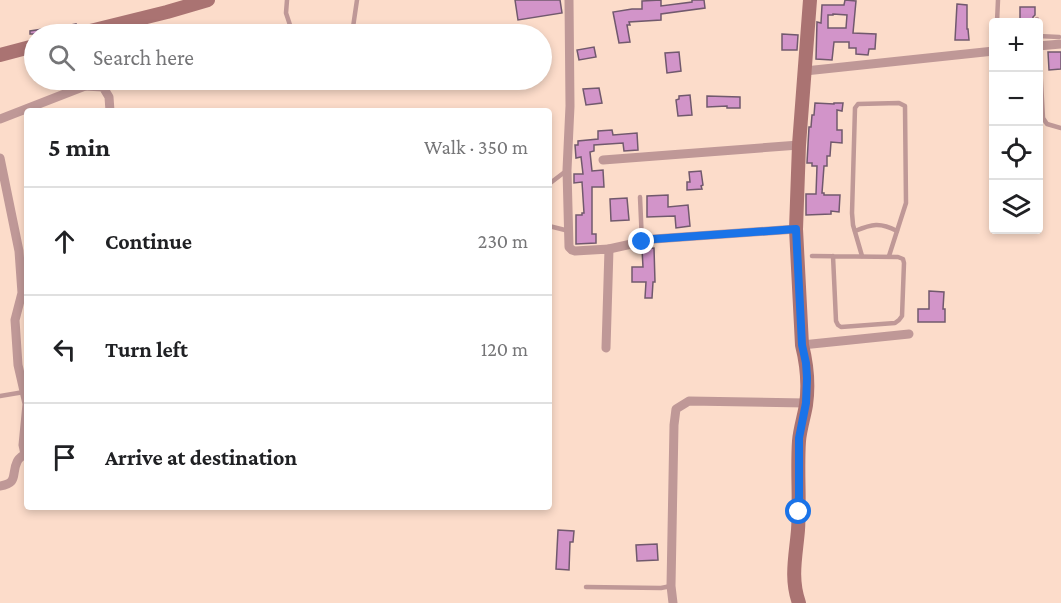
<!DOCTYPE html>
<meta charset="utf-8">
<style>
:root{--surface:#fff;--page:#f2f2f2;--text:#202124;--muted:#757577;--line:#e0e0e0}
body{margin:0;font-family:"Crimson Pro",serif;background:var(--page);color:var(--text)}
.controls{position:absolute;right:18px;top:18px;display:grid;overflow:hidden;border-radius:6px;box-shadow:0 3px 9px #0003}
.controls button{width:54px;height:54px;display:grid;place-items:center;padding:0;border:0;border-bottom:2px solid var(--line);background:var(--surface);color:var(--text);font:30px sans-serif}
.stop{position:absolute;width:18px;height:18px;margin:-14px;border:4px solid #1a73e8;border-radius:50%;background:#fff}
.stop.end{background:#1a73e8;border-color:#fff;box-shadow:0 2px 6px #0008}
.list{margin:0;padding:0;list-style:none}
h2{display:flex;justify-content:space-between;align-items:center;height:78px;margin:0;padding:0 24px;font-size:26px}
h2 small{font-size:20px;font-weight:400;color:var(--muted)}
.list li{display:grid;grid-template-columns:39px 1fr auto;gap:18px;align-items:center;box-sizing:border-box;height:108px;padding:0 24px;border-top:2px solid var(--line)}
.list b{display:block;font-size:22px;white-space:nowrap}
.list em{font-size:20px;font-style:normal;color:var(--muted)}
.icon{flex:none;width:33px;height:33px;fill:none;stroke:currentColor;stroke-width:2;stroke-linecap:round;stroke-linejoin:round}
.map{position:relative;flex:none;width:1061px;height:603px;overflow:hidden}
.search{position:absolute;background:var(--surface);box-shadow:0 3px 9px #0003;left:24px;top:24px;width:528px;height:66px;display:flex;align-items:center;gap:15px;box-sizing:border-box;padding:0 21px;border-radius:33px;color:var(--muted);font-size:22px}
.panel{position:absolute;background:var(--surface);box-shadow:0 3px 9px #0003;left:24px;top:108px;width:528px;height:402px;border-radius:6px}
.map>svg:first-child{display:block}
.building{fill:#d294c9;stroke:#71596d;stroke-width:1.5;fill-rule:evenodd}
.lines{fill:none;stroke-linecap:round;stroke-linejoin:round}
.lane{stroke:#bf9897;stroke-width:4.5}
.street{stroke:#bf9897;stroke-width:9}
.secondary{stroke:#aa7372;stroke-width:14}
.route{stroke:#1a73e8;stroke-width:8}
</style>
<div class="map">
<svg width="1061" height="603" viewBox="0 0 1061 603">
<rect width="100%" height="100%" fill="#fcdcca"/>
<g class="building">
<polygon points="515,0 560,0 562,13 518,20"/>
<polygon points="661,0 661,6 692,2 692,0 704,0 705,8 661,14 661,20 629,22 630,25 627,25 630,42 619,43 613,12 632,9 642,9 642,1"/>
<path d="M845 0 856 1 853 33 876 34 875 49H869L868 55 856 54V48H849V42H834L832 60 816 59 817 22 821 23 822 5H844ZM833 14 847 15 846 28H828V15H833Z"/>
<polygon points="957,4 967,5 967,29 968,29 969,40 955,40"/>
<polygon points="1020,7 1035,7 1035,15 1033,17 1033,22 1020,22"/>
<polygon points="76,24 76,25 71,28 69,34 30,34 30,31 56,27 56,28"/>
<polygon points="782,34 798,35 797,50 782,50"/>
<polygon points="594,47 596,57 579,60 577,50"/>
<polygon points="679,52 681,71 667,73 665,53"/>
<polygon points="1048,52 1061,52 1061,69 1049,70"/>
<polygon points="599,88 602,103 586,105 583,89"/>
<polygon points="690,95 692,115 678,116 676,100 679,99 679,96"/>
<polygon points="707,96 740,97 740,108 727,108 727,106 707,107"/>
<polygon points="815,103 834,104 834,103 843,103 842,111 837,110 837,130 842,130 842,143 831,142 830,156 827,156 827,166 824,166 822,193 824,193 824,195 840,195 839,212 831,211 831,214 806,215 806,194 816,194 817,166 812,166 812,163 807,163 809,127 811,127 812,115 814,115"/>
<polygon points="612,130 613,135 637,133 638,150 624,151 623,143 594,145 594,151 590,152 592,171 603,170 604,187 592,187 592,234 596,234 596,243 576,244 576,215 582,215 582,213 584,213 582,182 574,183 574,174 583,174 581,157 576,158 575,145 578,145 578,141 598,139 598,131"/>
<polygon points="701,171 703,185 701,186 702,189 687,190 687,182 690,182 689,172"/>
<polygon points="668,195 668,207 688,205 690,226 676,228 675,216 647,217 647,196"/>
<polygon points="627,198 629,220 611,221 610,199"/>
<polygon points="654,248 655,282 653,282 652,298 645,298 646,282 632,282 632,267 643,267 642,249"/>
<polygon points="929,291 944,292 943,309 945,309 945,322 918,322 918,309 929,309"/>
<polygon points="558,530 574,531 573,542 570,542 569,570 556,569"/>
<polygon points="657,544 658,560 637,561 636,545"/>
</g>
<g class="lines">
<g class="lane">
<polyline points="287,0 286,13 293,34"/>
<polyline points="997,22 998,0"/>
<polyline points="1037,22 1037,19"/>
<polyline points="352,34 357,0"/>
<polyline points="1038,36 1059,37"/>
<polyline points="1039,47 1043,118 1047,124 1061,128"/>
<polyline points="549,184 566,171"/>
<polyline points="640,197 642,242"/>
<polyline points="549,226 569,231"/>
<path d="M855 231C872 224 880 222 897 231"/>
<polyline points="812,256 898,257 903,259 904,263 902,316 899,320 895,323 841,327 838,325 836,321 833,256"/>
<polyline points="862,256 853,225 852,213 855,108 858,104 899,103 905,106 906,203 889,256"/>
<polyline points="0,396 24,392"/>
<polyline points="586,587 661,588 671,586"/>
</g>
<g class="street">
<polyline points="569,0 570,106 567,170 569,247 572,250 575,251 609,249 606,348"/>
<polyline points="1038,46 1061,44"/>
<polyline points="805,71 994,51"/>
<polyline points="85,86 103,87 109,97 110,111"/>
<polyline points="0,119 85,86 84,80"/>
<polyline points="0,158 19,251 22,293 15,320 18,365 27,404 23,445 25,454 27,455"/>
<polyline points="603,160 799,145"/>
<polyline points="609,249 654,239 796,229"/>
<polyline points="802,345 909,334"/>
<path d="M0 486C19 483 11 474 17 462 18 459 22 456 25 454"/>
<polyline points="673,603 671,586 674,425 676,409 689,401 806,403"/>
</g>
<g class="secondary">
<polyline points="78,34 167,12 208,0"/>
<polyline points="0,55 34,46"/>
<path d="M799 603C790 578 796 555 798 530 800 500 797 470 799 441 800 429 804 417 806 405 809 384 807 365 802 345L796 229 799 145 810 0"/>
</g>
</g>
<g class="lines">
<polyline class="route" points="642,242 654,239 796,229 802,345 806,363 807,378 806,403 799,438 799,512"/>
</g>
</svg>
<div class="controls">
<button>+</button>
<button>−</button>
<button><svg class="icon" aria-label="locate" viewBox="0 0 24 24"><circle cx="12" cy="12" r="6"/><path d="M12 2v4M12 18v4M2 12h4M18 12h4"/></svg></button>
<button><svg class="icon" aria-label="layers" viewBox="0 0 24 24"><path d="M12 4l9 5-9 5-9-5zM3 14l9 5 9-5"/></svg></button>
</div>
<div class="stop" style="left:799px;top:512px"></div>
<div class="stop end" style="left:642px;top:242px"></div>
<div class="search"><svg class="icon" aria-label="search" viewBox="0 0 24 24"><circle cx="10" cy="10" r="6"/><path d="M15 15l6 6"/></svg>Search here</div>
<section class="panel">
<h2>5 min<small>Walk · 350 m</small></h2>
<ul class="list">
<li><svg class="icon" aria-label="ahead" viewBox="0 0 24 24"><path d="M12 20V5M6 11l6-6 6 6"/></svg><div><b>Continue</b></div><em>230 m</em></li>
<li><svg class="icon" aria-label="left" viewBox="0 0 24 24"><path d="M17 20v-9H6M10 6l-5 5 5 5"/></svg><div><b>Turn left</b></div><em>120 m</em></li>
<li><svg class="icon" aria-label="arrive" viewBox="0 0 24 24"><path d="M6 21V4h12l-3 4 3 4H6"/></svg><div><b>Arrive at destination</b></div></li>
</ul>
</section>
</div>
